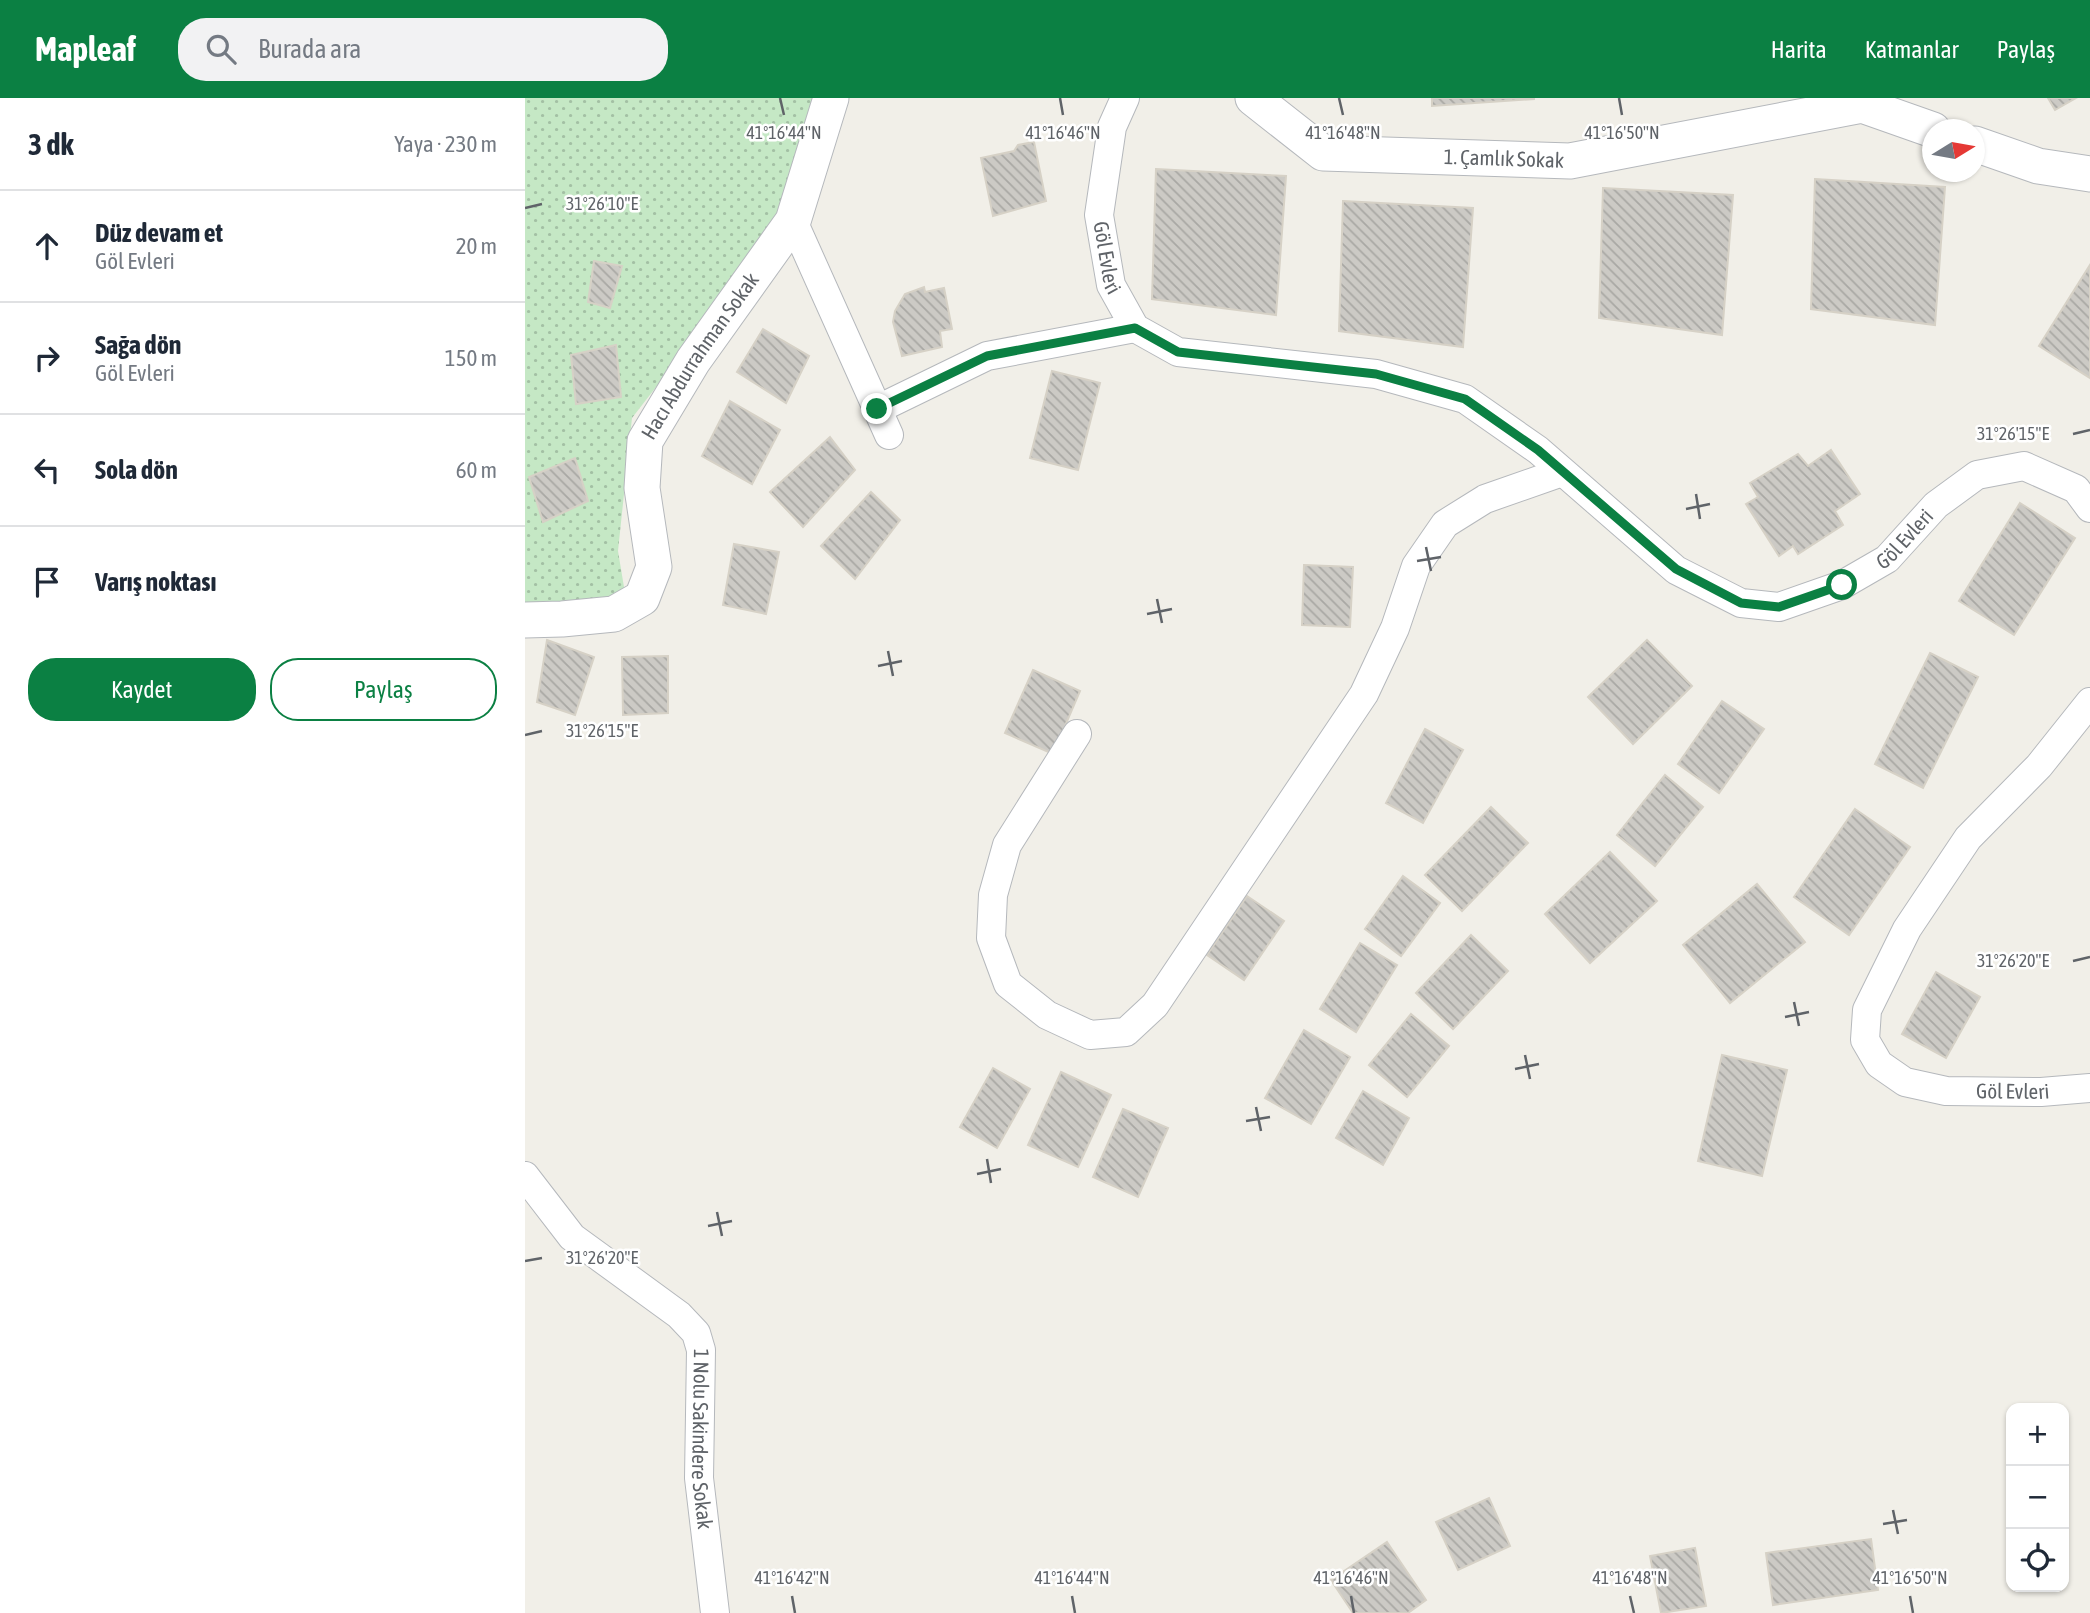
<!DOCTYPE html>
<html lang="tr">
<meta charset="utf-8">
<style>
:root{--surface:#fff;--page:#f2f2f3;--text:#1f2937;--muted:#747a83;--line:#e0e1e3;--accent:#0b8043}
body{margin:0;font-family:"Asap Condensed",sans-serif;background:var(--page);color:var(--text)}
.controls{position:absolute;right:21px;bottom:21px;display:grid;overflow:hidden;border-radius:14px;box-shadow:0 2px 5px #0004}
.controls button{width:63px;height:63px;display:grid;place-items:center;padding:0;border:0;border-bottom:2px solid var(--line);background:var(--surface);color:var(--text);font:35px sans-serif}
.compass{position:absolute;left:1397px;top:21px;width:63px;height:63px;border-radius:50%;background:var(--surface);box-shadow:0 2px 5px #0004;rotate:79deg}
.stop{position:absolute;width:21px;height:21px;margin:-16px;border:5px solid #0b8043;border-radius:50%;background:#fff}
.stop.end{background:#0b8043;border-color:#fff;box-shadow:0 2px 7px #0008}
.list{margin:0;padding:0;list-style:none}
h2{display:flex;justify-content:space-between;align-items:center;height:91px;margin:0;padding:0 28px;font-size:30px}
h2 small{font-size:23px;font-weight:400;color:var(--muted)}
.list li{display:grid;grid-template-columns:46px 1fr auto;gap:21px;align-items:center;box-sizing:border-box;height:112px;padding:0 28px;border-top:2px solid var(--line)}
.list b{display:block;font-size:26px;white-space:nowrap}
.list p{margin:0;font-size:23px;white-space:nowrap;color:var(--muted)}
.list em{font-size:23px;font-style:normal;color:var(--muted)}
.actions{display:flex;gap:14px;padding:21px 28px}
.actions a{flex:1;padding:16px 0;border:2px solid var(--accent);border-radius:28px;text-align:center;font-size:24px;color:var(--accent)}
.actions .main{background:var(--accent);color:#fff}
.icon{flex:none;width:38px;height:38px;fill:none;stroke:currentColor;stroke-width:2;stroke-linecap:round;stroke-linejoin:round}
.map{position:relative;flex:none;width:1565px;height:1515px;overflow:hidden}
header{display:flex;align-items:center;gap:42px;box-sizing:border-box;height:98px;padding:0 35px;background:var(--accent);color:#fff}
header strong{font-size:33px}
nav{display:flex;gap:38px;margin-inline-start:auto;font-size:24px}
.search{width:490px;height:63px;background:var(--page);display:flex;align-items:center;gap:18px;box-sizing:border-box;padding:0 24px;border-radius:28px;color:var(--muted);font-size:26px}
main{display:flex}
aside{flex:1;background:var(--surface)}
.map>svg:first-child{display:block}
.garden{fill:url(#garden-dots)}
.building{fill:url(#building-back-hatch);stroke:#d6d1c6;stroke-width:2}
.lines{fill:none;stroke-linecap:round;stroke-linejoin:round}
.minor-casing{stroke:#b5b8bc;stroke-width:30}
.tertiary-casing{stroke:#b5b8bc;stroke-width:37}
.minor{stroke:#fff;stroke-width:28}
.tertiary{stroke:#fff;stroke-width:35}
.route{stroke:#0b8043;stroke-width:9}
.ticks{fill:none;stroke:#5f6368;stroke-width:2.5}
.labels{text-anchor:middle;stroke-width:5;stroke-linejoin:round;paint-order:stroke}
.street-label{font-size:21px;fill:#5f6368;stroke:#fff}
.ticks-label{font-size:18px;text-anchor:middle;fill:#5f6368;stroke:#fff;stroke-width:5;stroke-linejoin:round;paint-order:stroke}
</style>
<header>
<strong>Mapleaf</strong>
<div class="search"><svg class="icon" aria-label="search" viewBox="0 0 24 24"><circle cx="10" cy="10" r="6"/><path d="M15 15l6 6"/></svg>Burada ara</div>
<nav><a>Harita</a><a>Katmanlar</a><a>Paylaş</a></nav>
</header>
<main>
<aside>
<h2>3 dk<small>Yaya · 230 m</small></h2>
<ul class="list">
<li><svg class="icon" aria-label="ahead" viewBox="0 0 24 24"><path d="M12 20V5M6 11l6-6 6 6"/></svg><div><b>Düz devam et</b><p>Göl Evleri</p></div><em>20 m</em></li>
<li><svg class="icon" aria-label="right" viewBox="0 0 24 24"><path d="M7 20v-9h11M14 6l5 5-5 5"/></svg><div><b>Sağa dön</b><p>Göl Evleri</p></div><em>150 m</em></li>
<li><svg class="icon" aria-label="left" viewBox="0 0 24 24"><path d="M17 20v-9H6M10 6l-5 5 5 5"/></svg><div><b>Sola dön</b></div><em>60 m</em></li>
<li><svg class="icon" aria-label="arrive" viewBox="0 0 24 24"><path d="M6 21V4h12l-3 4 3 4H6"/></svg><div><b>Varış noktası</b></div></li>
</ul>
<div class="actions"><a class="main">Kaydet</a><a>Paylaş</a></div>
</aside>
<div class="map">
<svg width="1565" height="1515" viewBox="0 0 1565 1515">
<defs>
<pattern id="garden-dots" width="8" height="8" patternUnits="userSpaceOnUse" patternTransform="scale(1.75)"><rect width="8" height="8" fill="#c5e8c5"/><path d="M2 2h.1M6 6h.1" fill="none" stroke="#a3c0a4" stroke-width="1.8" stroke-linecap="round"/></pattern>
<pattern id="building-back-hatch" width="6" height="6" patternUnits="userSpaceOnUse" patternTransform="scale(1.75)"><rect width="6" height="6" fill="#cccac5"/><path d="M-1 5l2 2M0 0l6 6M5-1l2 2" fill="none" stroke="#a9a8a4"/></pattern>
</defs>
<rect width="100%" height="100%" fill="#f1efe8"/>
<polygon class="garden" points="0,0 298,0 254,112 194,208 107,320 93,453 101,501 0,514"/>
<g class="building">
<polygon points="907,0 1009,0 1009,1 907,8"/>
<polygon points="1523,0 1551,0 1530,12"/>
<polygon points="509,44 521,103 468,118 456,60 489,53 493,47"/>
<polygon points="631,71 761,78 751,217 627,201"/>
<polygon points="1290,81 1420,89 1410,227 1286,211"/>
<polygon points="1078,90 1208,97 1197,237 1074,220"/>
<polygon points="818,103 948,110 938,249 814,233"/>
<polygon points="69,163 97,168 85,210 63,204"/>
<polygon points="1565,167 1565,280 1514,248"/>
<polygon points="399,189 400,194 419,190 427,231 415,233 417,249 377,258 368,224 370,213 380,196"/>
<polygon points="238,231 284,258 261,305 212,274"/>
<polygon points="91,247 96,299 51,306 46,257"/>
<polygon points="527,273 575,285 553,372 505,360"/>
<polygon points="205,303 255,332 227,386 177,358"/>
<polygon points="305,339 330,372 278,429 245,394"/>
<polygon points="1306,352 1335,396 1310,413 1318,427 1273,456 1268,448 1254,458 1221,406 1233,399 1225,385 1273,356 1283,368"/>
<polygon points="50,360 63,403 18,424 4,379"/>
<polygon points="346,394 375,422 330,481 296,448"/>
<polygon points="1495,405 1550,440 1489,537 1434,503"/>
<polygon points="209,446 254,454 241,516 198,507"/>
<polygon points="779,467 828,469 825,529 777,527"/>
<polygon points="22,542 69,559 50,617 12,604"/>
<polygon points="1122,542 1167,588 1108,646 1063,599"/>
<polygon points="1405,555 1453,579 1398,690 1350,666"/>
<polygon points="143,558 143,615 98,617 97,559"/>
<polygon points="508,572 555,593 528,656 480,635"/>
<polygon points="1197,603 1239,631 1194,695 1153,666"/>
<polygon points="900,631 938,652 898,725 861,705"/>
<polygon points="1140,677 1178,709 1130,768 1092,737"/>
<polygon points="966,709 1003,745 937,813 900,777"/>
<polygon points="1330,711 1385,749 1324,837 1269,799"/>
<polygon points="1085,754 1132,803 1065,865 1020,816"/>
<polygon points="878,778 915,805 876,858 840,831"/>
<polygon points="1232,786 1280,844 1205,905 1158,847"/>
<polygon points="722,798 759,823 719,882 682,857"/>
<polygon points="946,837 983,873 928,931 891,895"/>
<polygon points="835,845 872,867 831,934 795,911"/>
<polygon points="1411,874 1455,899 1421,960 1377,936"/>
<polygon points="886,916 924,948 882,999 844,967"/>
<polygon points="779,932 825,959 786,1026 740,1000"/>
<polygon points="1197,957 1262,972 1237,1078 1173,1063"/>
<polygon points="468,970 505,991 472,1050 435,1029"/>
<polygon points="536,974 586,997 553,1069 503,1047"/>
<polygon points="838,993 884,1020 858,1067 811,1040"/>
<polygon points="598,1011 643,1030 613,1099 568,1079"/>
<polygon points="964,1400 985,1448 933,1472 911,1424"/>
<polygon points="1346,1441 1353,1492 1248,1507 1241,1455"/>
<polygon points="862,1444 901,1502 883,1515 828,1515 806,1482"/>
<polygon points="1170,1450 1181,1508 1136,1515 1125,1458"/>
</g>
<g class="lines">
<g class="minor-casing">
<g id="minor">
<path id="s1" d="M600 0 587 29 574 117 586 187 610 230 653 254 851 276 940 301 1013 352 1151 472 1216 505 1254 509 1317 487 1362 461 1411 407 1452 377 1499 368 1551 391 1565 410"/>
<polyline points="268,123 364,337"/>
<polyline points="353,311 462,258 610,230"/>
<path id="s2" d="M1565 604 1514 668 1443 740 1382 831 1342 912 1340 942 1354 966 1380 984 1421 993 1516 994 1565 990"/>
<polyline points="552,636 482,747 468,797 466,840 483,886 522,917 565,937 601,934 630,907 839,596 870,530 891,468 920,426 960,401 1037,374"/>
<path id="s3" d="M0 1078 47 1139 154 1217 171 1235 176 1252 174 1380 190 1515"/>
</g>
</g>
<g class="tertiary-casing">
<g id="tertiary">
<path id="s4" d="M728 0 798 55 1045 63 1337 7 1408 32"/>
<polyline points="1450,46 1513,68 1565,76"/>
<path id="s5" d="M0 522 37 521 89 516 117 500 129 469 117 390 120 343 168 263 268 123 306 0"/>
</g>
</g>
<use href="#minor" class="minor"/>
<use href="#tertiary" class="tertiary"/>
</g>
<g class="lines">
<polyline class="route" points="352,311 462,258 610,230 653,254 851,276 940,301 1013,352 1151,471 1216,505 1254,509 1317,487"/>
</g>
<path class="ticks" d="M255 0 259 17M535 0 538 17M814 0 818 17M1094 0 1097 17M0 110 17 106M1548 336 1565 332M1171 396 1175 421M1161 411 1185 406M901 449 906 473M892 463 916 459M632 501 637 525M622 516 647 511M363 553 368 578M353 568 377 563M0 637 17 633M1548 863 1565 859M1269 904 1274 928M1260 919 1284 914M1000 957 1005 981M990 971 1014 966M731 1009 736 1033M721 1023 745 1019M462 1061 466 1085M452 1076 476 1071M192 1114 197 1138M183 1128 207 1123M0 1163 17 1160M1368 1412 1373 1436M1358 1426 1382 1422M267 1498 270 1515M547 1498 550 1515M826 1498 829 1515M1105 1498 1109 1515M1385 1498 1388 1515"/>
<g class="labels">
<g class="street-label">
<text dy="7" stroke="none"><textPath href="#s4" startOffset="270">1. Çamlık Sokak</textPath></text>
<text dy="7" stroke="none"><textPath href="#s1" startOffset="164">Göl Evleri</textPath></text>
<text dy="7" stroke="none"><textPath href="#s5" startOffset="383">Hacı Abdurrahman Sokak</textPath></text>
<text dy="7" stroke="none"><textPath href="#s1" startOffset="1110">Göl Evleri</textPath></text>
<text dy="7" stroke="none"><textPath href="#s2" startOffset="581">Göl Evleri</textPath></text>
<text dy="7" stroke="none"><textPath href="#s3" startOffset="341">1 Nolu Sakindere Sokak</textPath></text>
</g>
</g>
<g class="ticks-label">
<text x="259" y="41">41°16'44"N</text>
<text x="538" y="41">41°16'46"N</text>
<text x="818" y="41">41°16'48"N</text>
<text x="1097" y="41">41°16'50"N</text>
<text x="77" y="112">31°26'10"E</text>
<text x="1488" y="342">31°26'15"E</text>
<text x="77" y="639">31°26'15"E</text>
<text x="1488" y="869">31°26'20"E</text>
<text x="77" y="1166">31°26'20"E</text>
<text x="267" y="1486">41°16'42"N</text>
<text x="547" y="1486">41°16'44"N</text>
<text x="826" y="1486">41°16'46"N</text>
<text x="1105" y="1486">41°16'48"N</text>
<text x="1385" y="1486">41°16'50"N</text>
</g>
</svg>
<div class="controls">
<button>+</button>
<button>−</button>
<button><svg class="icon" aria-label="locate" viewBox="0 0 24 24"><circle cx="12" cy="12" r="6"/><path d="M12 2v4M12 18v4M2 12h4M18 12h4"/></svg></button>
</div>
<svg class="compass" viewBox="-18 -18 36 36"><path d="M0-13l5 13h-10z" fill="#e53935"/><path d="M0 13l5-13h-10z" fill="#747a83"/></svg>
<div class="stop" style="left:1317px;top:487px"></div>
<div class="stop end" style="left:352px;top:311px"></div>
</div>
</main>
